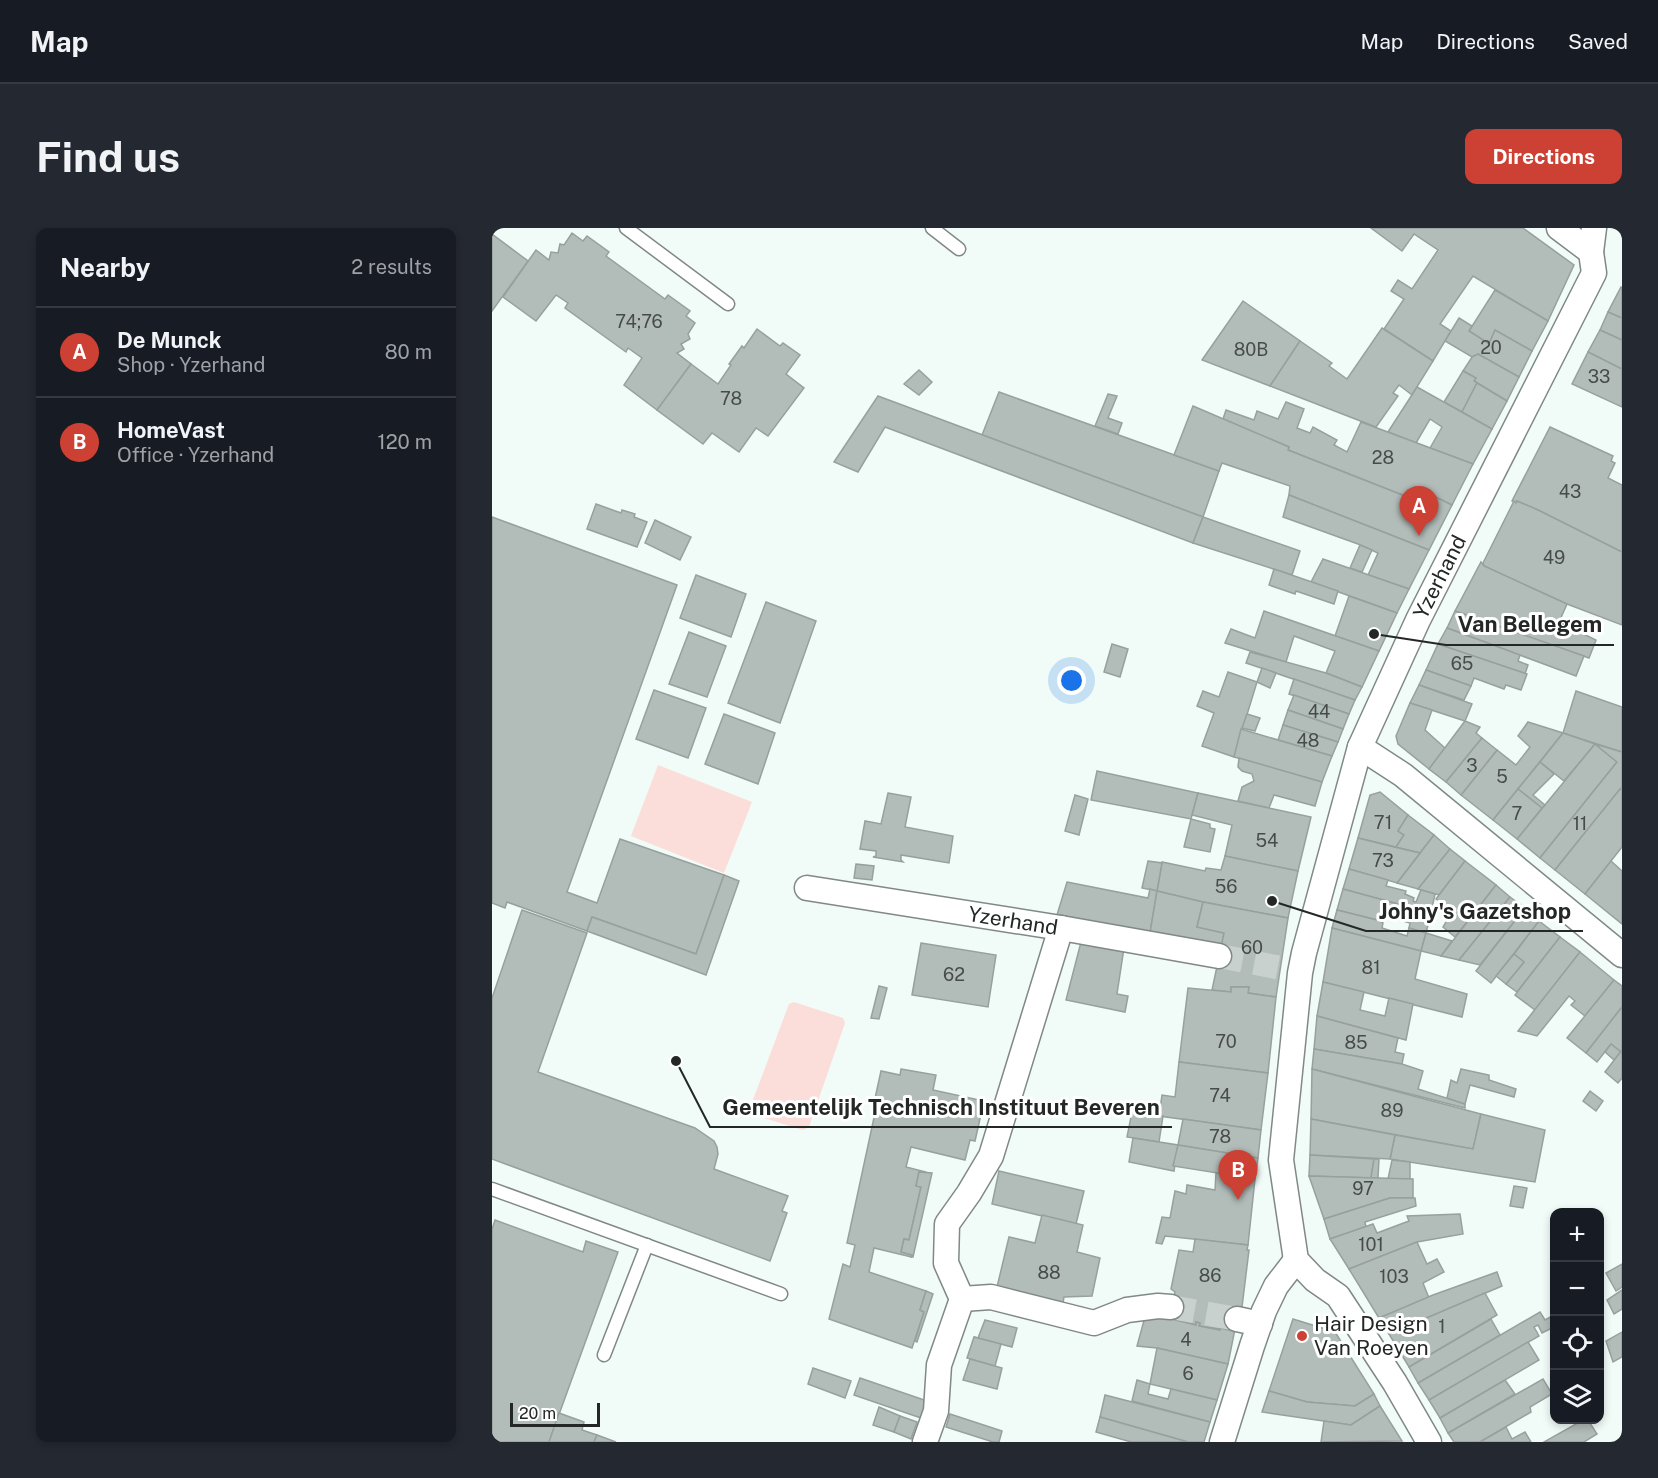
<!DOCTYPE html>
<meta charset="utf-8">
<style>
:root{--surface:#171b24;--page:#242831;--text:#f1f3f6;--muted:#9ea1a6;--line:#363941;--accent:#cd4034}
body{margin:0;font-family:"Public Sans",sans-serif;background:var(--page);color:var(--text)}
.controls{position:absolute;right:18px;bottom:18px;display:grid;overflow:hidden;border-radius:12px;box-shadow:0 3px 9px #0003}
.controls button{width:54px;height:54px;display:grid;place-items:center;padding:0;border:0;border-bottom:2px solid var(--line);background:var(--surface);color:var(--text);font:30px sans-serif}
.scale{position:absolute;left:18px;bottom:15px;width:90px;box-sizing:border-box;padding-left:6px;border:3px solid #232726;border-top:0;font-size:16px;line-height:21px;white-space:nowrap;color:#232726;-webkit-text-stroke:4px #fff;paint-order:stroke}
.you{position:absolute;left:580px;top:453px;width:21px;height:21px;margin:-15px;border:4px solid #fff;border-radius:50%;background:#1a73e8;box-shadow:0 0 0 9px #1a73e833}
.badge{display:grid;place-items:center;width:39px;height:39px;border-radius:50%;background:var(--accent);color:#fff;font-size:20px;font-weight:700}
.pin{position:absolute;translate:-50% -50px;filter:drop-shadow(0 2px 3px #0008)}
.pin::after{content:'';position:absolute;top:32px;width:21px;height:18px;background:inherit;clip-path:polygon(0 0,100% 0,50% 100%)}
.list{margin:0;padding:0;list-style:none}
h2{display:flex;justify-content:space-between;align-items:center;height:78px;margin:0;padding:0 24px;font-size:26px}
h2 small{font-size:20px;font-weight:400;color:var(--muted)}
.list li{display:grid;grid-template-columns:39px 1fr auto;gap:18px;align-items:center;box-sizing:border-box;height:90px;padding:0 24px;border-top:2px solid var(--line)}
.list b{display:block;font-size:22px;white-space:nowrap}
.list p{margin:0;font-size:20px;white-space:nowrap;color:var(--muted)}
.list em{font-size:20px;font-style:normal;color:var(--muted)}
.icon{flex:none;width:33px;height:33px;fill:none;stroke:currentColor;stroke-width:2;stroke-linecap:round;stroke-linejoin:round}
.map{position:relative;flex:none;width:1130px;height:1214px;overflow:hidden;border-radius:12px}
header{display:flex;align-items:center;gap:36px;box-sizing:border-box;height:84px;padding:0 30px;background:var(--surface);border-bottom:2px solid var(--line)}
header strong{font-size:28px}
nav{display:flex;gap:33px;margin-inline-start:auto;font-size:21px}
.intro{display:flex;align-items:center;justify-content:space-between;box-sizing:border-box;height:144px;padding:0 36px}
h1{margin:0;font-size:42px}
.button{padding:15px 27px;border-radius:12px;background:var(--accent);color:#fff;font-size:21px;font-weight:700}
main{display:flex;gap:36px;padding:0 36px}
aside{flex:1;background:var(--surface);border-radius:12px;box-shadow:0 3px 9px #0003}
.map>svg:first-child{display:block}
.green{fill:#fbded9}
.building{fill:#b2bcb8;stroke:#97a09d;stroke-width:1.5}
.lines{fill:none;stroke-linecap:round;stroke-linejoin:round}
.street-tunnel{stroke:#c8d1cd;stroke-width:24;stroke-dasharray:24 12;stroke-linecap:butt}
.lane-casing{stroke:#808986;stroke-width:15}
.street-casing{stroke:#808986;stroke-width:27}
.lane{stroke:#fff;stroke-width:12}
.street{stroke:#fff;stroke-width:24}
.poi-dot{fill:#cd4034;stroke:#fff;stroke-width:2}
.labels{text-anchor:middle;stroke-width:6;stroke-linejoin:round;paint-order:stroke}
.number-label{font-size:18px;fill:#474c4a}
.street-label{font-size:21px;fill:#232726;stroke:#fff}
.poi-label{font-size:21px;fill:#232726;stroke:#fff;text-anchor:start}
.leader{fill:none;stroke:#232726;stroke-width:2}
.callout-dot{fill:#232726;stroke:#fff;stroke-width:2}
.callout-label{font-size:22px;text-anchor:middle;font-weight:bold;fill:#232726;stroke:#fff;stroke-width:6;stroke-linejoin:round;paint-order:stroke}
</style>
<header>
<strong>Map</strong>
<nav><a>Map</a><a>Directions</a><a>Saved</a></nav>
</header>
<div class="intro"><h1>Find us</h1><a class="button">Directions</a></div>
<main>
<aside>
<h2>Nearby<small>2 results</small></h2>
<ul class="list">
<li><span class="badge">A</span><div><b>De Munck</b><p>Shop · Yzerhand</p></div><em>80 m</em></li>
<li><span class="badge">B</span><div><b>HomeVast</b><p>Office · Yzerhand</p></div><em>120 m</em></li>
</ul>
</aside>
<div class="map">
<svg width="1130" height="1214" viewBox="0 0 1130 1214">
<rect width="100%" height="100%" fill="#f1fbf7"/>
<g class="green">
<polygon points="166,537 260,574 232,645 139,608"/>
<polygon points="302,774 351,790 353,795 317,899 311,902 262,887 259,877 297,776"/>
</g>
<g class="building">
<polygon points="879,0 1031,0 1082,37 1056,93 981,48 948,96 959,103 941,133 892,101 912,71 899,63 906,52 920,61 946,22 922,6 910,23"/>
<polygon points="80,5 91,13 95,8 117,24 114,28 173,71 176,67 198,83 194,88 203,95 196,106 198,111 189,116 192,121 185,125 199,136 165,182 132,157 150,130 136,120 134,124 73,80 76,75 64,67 44,93 11,69 44,22 57,32 59,24 66,25 68,16 72,17"/>
<polygon points="0,6 36,33 0,83"/>
<polygon points="1129,59 1130,60 1130,90 1116,84"/>
<polygon points="1003,62 1056,93 1040,123 1003,102 997,116 977,103"/>
<polygon points="751,73 808,113 778,158 710,132"/>
<polygon points="1116,84 1130,90 1130,112 1108,102"/>
<polygon points="967,90 980,98 977,103 997,116 1003,102 1040,123 1027,149 986,126 980,129 953,113"/>
<polygon points="890,100 941,133 920,167 907,157 901,165 906,168 884,199 778,158 808,113 840,135 837,138 855,151"/>
<polygon points="265,101 288,118 291,115 308,127 294,146 312,160 276,208 264,200 247,224 220,205 211,216 165,182 199,136 226,156 239,137 237,136 250,118 252,120"/>
<polygon points="1108,102 1130,112 1130,141 1096,124"/>
<polygon points="1096,124 1130,141 1130,179 1080,156"/>
<polygon points="986,126 1027,149 1015,173 982,153 984,150 971,143 980,129"/>
<polygon points="427,142 440,154 427,167 412,156"/>
<polygon points="971,143 984,150 982,153 985,155 970,184 952,174"/>
<polygon points="985,155 1015,173 1000,201 970,184"/>
<polygon points="925,159 1000,201 981,236 938,220 950,199 938,191 924,215 896,204"/>
<polygon points="507,164 727,243 711,289 490,207"/>
<polygon points="616,166 625,168 616,190 630,195 626,206 603,198"/>
<polygon points="386,168 711,289 701,315 393,199 366,244 342,234"/>
<polygon points="794,174 812,181 805,200 818,205 821,199 845,212 842,217 855,224 869,194 981,236 960,277 923,259 918,270 796,222 797,219 731,191 734,182 762,192 765,183 786,191"/>
<polygon points="701,178 797,219 796,222 918,270 923,259 960,277 937,322 797,267 798,258 730,235 727,243 682,227"/>
<polygon points="1058,199 1121,228 1119,233 1123,235 1116,250 1130,257 1130,324 1046,282 1025,273 1024,275 1020,273"/>
<polygon points="797,267 937,322 917,361 876,347 886,325 866,316 791,289"/>
<polygon points="1022,273 1024,275 1025,273 1046,282 1130,324 1130,397 1075,376 992,338 991,335"/>
<polygon points="104,276 129,285 130,282 143,286 142,289 155,294 145,319 95,301"/>
<polygon points="0,289 185,357 75,664 105,675 128,611 232,647 204,726 100,689 95,703 15,674 13,680 0,675"/>
<polygon points="711,289 808,323 800,347 701,315"/>
<polygon points="163,292 199,309 188,332 153,315"/>
<polygon points="868,317 880,322 870,344 858,340"/>
<polygon points="831,331 917,361 905,385 819,354"/>
<polygon points="989,334 992,338 1075,376 1067,394 1104,412 1097,430 963,383"/>
<polygon points="782,341 846,363 842,376 804,363 803,366 777,357"/>
<polygon points="204,347 254,366 239,409 188,390"/>
<polygon points="857,368 905,385 887,423 843,408"/>
<polygon points="274,374 324,393 288,495 236,475"/>
<polygon points="772,383 887,423 870,459 834,445 843,423 802,408 794,434 733,415 739,401 763,410"/>
<polygon points="963,383 1092,428 1084,448 955,400"/>
<polygon points="955,400 1028,427 1026,433 1036,437 1033,446 946,416"/>
<polygon points="197,404 234,418 215,469 177,456"/>
<polygon points="620,416 636,421 628,449 612,444"/>
<polygon points="946,416 1035,446 1029,462 1014,457 1012,461 982,450 979,458 934,442"/>
<polygon points="758,424 834,445 870,459 863,472 754,435"/>
<polygon points="770,440 784,445 778,460 765,454"/>
<polygon points="934,442 979,458 972,472 927,457"/>
<polygon points="736,444 765,454 742,529 710,518 722,485 705,478 711,463 727,469"/>
<polygon points="802,451 863,472 857,486 797,466"/>
<polygon points="927,457 980,476 973,493 918,475"/>
<polygon points="162,462 214,480 196,530 144,511"/>
<polygon points="1084,463 1130,479 1130,524 1071,505"/>
<polygon points="802,467 857,486 851,501 796,482"/>
<polygon points="918,475 940,482 933,502 953,520 937,541 906,516 904,508"/>
<polygon points="796,482 851,501 846,514 791,497"/>
<polygon points="232,486 283,505 266,556 213,536"/>
<polygon points="755,486 768,490 763,503 750,500"/>
<polygon points="973,493 988,499 984,505 990,510 954,554 937,541"/>
<polygon points="1036,494 1071,505 1001,592 969,567 1005,522 1024,537 1038,519 1026,508"/>
<polygon points="791,497 846,514 840,528 786,512"/>
<polygon points="749,501 840,528 830,554 742,529"/>
<polygon points="1071,505 1103,516 1072,553 1048,534"/>
<polygon points="990,510 1005,522 969,567 954,554"/>
<polygon points="1103,516 1125,534 1048,630 1025,611"/>
<polygon points="1103,516 1130,524 1130,559 1063,642 1048,630 1125,534"/>
<polygon points="747,530 830,554 823,578 782,567 777,580 746,573 750,559 762,553 760,546 750,543 746,539"/>
<polygon points="1048,534 1062,546 1041,567 1053,577 1050,580 1026,561"/>
<polygon points="605,543 706,565 699,591 599,572"/>
<polygon points="1026,561 1050,580 1025,611 1001,592"/>
<polygon points="1128,561 1130,562 1130,619 1093,666 1063,642"/>
<polygon points="888,564 916,587 906,603 912,607 904,619 866,610 878,567"/>
<polygon points="396,565 419,569 413,599 461,608 457,635 409,627 409,632 411,634 381,629 384,628 384,623 368,621 373,593 389,596"/>
<polygon points="706,565 819,589 806,643 733,628 740,597 700,587"/>
<polygon points="583,567 596,571 587,607 573,603"/>
<polygon points="916,587 942,607 928,625 904,619 912,607 906,603"/>
<polygon points="699,591 718,596 718,600 723,601 718,624 692,619"/>
<polygon points="942,607 958,621 926,661 905,655"/>
<polygon points="866,610 902,619 928,625 905,655 857,641"/>
<polygon points="958,621 973,633 947,667 926,661"/>
<polygon points="733,628 806,643 796,690 711,674 665,663 670,634 713,643 714,640 729,642"/>
<polygon points="656,633 670,635 665,663 650,660"/>
<polygon points="973,633 1004,657 963,709 951,699 960,684 944,671"/>
<polygon points="1119,633 1130,643 1130,696 1093,666"/>
<polygon points="364,636 382,638 380,652 362,650"/>
<polygon points="857,641 896,652 894,658 914,663 913,666 922,670 921,673 924,674 929,662 943,666 939,685 851,661"/>
<polygon points="232,647 247,653 214,747 95,703 100,689 204,726"/>
<polygon points="575,654 656,670 658,661 665,663 658,705 565,687"/>
<polygon points="1004,657 1018,669 967,732 949,728"/>
<polygon points="851,661 939,685 934,705 917,700 918,695 887,686 885,692 845,682"/>
<polygon points="665,663 711,674 705,699 732,705 730,718 658,705"/>
<polygon points="1018,669 1033,680 988,737 967,732"/>
<polygon points="711,674 796,690 784,769 756,765 757,759 739,759 739,764 720,762 732,705 705,699"/>
<polygon points="1033,680 1047,693 999,755 984,743"/>
<polygon points="30,682 95,705 46,844 203,900 222,913 225,919 226,926 222,941 296,968 290,983 295,985 278,1033 0,931 0,770"/>
<polygon points="845,682 885,692 891,695 890,700 915,708 917,700 934,705 929,723 840,700"/>
<polygon points="1047,693 1068,709 1025,764 1014,756 1032,734 1022,726"/>
<polygon points="840,700 929,723 923,751 975,766 970,789 831,754"/>
<polygon points="934,705 960,713 949,728 929,723"/>
<polygon points="1068,709 1088,724 1043,782 1023,767"/>
<polygon points="589,714 632,720 625,766 636,768 633,784 574,772"/>
<polygon points="429,715 504,727 496,779 420,767"/>
<polygon points="1088,724 1122,752 1093,788 1079,777 1083,773 1077,768 1045,808 1026,803"/>
<polygon points="1022,726 1032,734 1014,756 1004,748"/>
<polygon points="1122,752 1130,758 1130,779 1094,825 1075,810"/>
<polygon points="831,754 872,764 868,782 893,788 897,770 921,776 914,812 825,788"/>
<polygon points="387,758 395,760 387,791 379,790"/>
<polygon points="739,759 757,759 756,765 784,769 776,845 687,834 696,760 739,764"/>
<polygon points="1130,779 1130,822 1129,824 1119,816 1105,834 1094,825"/>
<polygon points="825,788 906,810 903,824 912,826 910,836 822,821"/>
<polygon points="1119,816 1129,824 1122,832 1113,824"/>
<polygon points="822,821 910,836 931,843 926,861 973,876 973,880 820,841"/>
<polygon points="1130,822 1130,850 1126,855 1113,844"/>
<polygon points="687,834 776,845 769,902 667,888 670,867 683,869"/>
<polygon points="409,841 444,847 441,862 492,873 483,913 478,912 473,932 419,919 414,939 434,944 434,946 427,944 424,958 429,959 417,1012 412,1011 409,1024 420,1027 419,1029 382,1020 377,1044 434,1063 428,1082 432,1084 420,1120 337,1091 351,1036 358,1039 363,1017 355,1015 383,885 380,884 389,843 408,847"/>
<polygon points="820,841 989,886 981,921 819,891"/>
<polygon points="969,841 997,847 997,852 1024,861 1022,869 978,857 973,876 955,870 959,852 965,855"/>
<polygon points="1098,863 1111,873 1104,883 1091,873"/>
<polygon points="640,884 671,888 667,914 635,909"/>
<polygon points="989,886 1053,902 1043,954 898,931 903,907 981,921"/>
<polygon points="691,891 769,902 766,930 686,917"/>
<polygon points="819,891 903,907 898,931 818,927"/>
<polygon points="641,910 686,917 682,943 637,934"/>
<polygon points="686,917 766,930 763,951 681,938"/>
<polygon points="818,927 882,931 879,950 817,948"/>
<polygon points="882,931 887,931 886,950 879,950"/>
<polygon points="900,932 918,934 918,951 896,951"/>
<polygon points="507,943 592,963 584,996 500,976"/>
<polygon points="427,944 440,945 421,1029 419,1029 420,1027 409,1024 412,1011 417,1012 429,959 424,958"/>
<polygon points="724,945 763,951 756,1017 673,1008 670,1016 664,1015 670,989 678,990 683,963 694,966 695,957 723,962"/>
<polygon points="817,948 921,951 921,970 898,970 832,991"/>
<polygon points="1022,958 1035,960 1031,980 1018,978"/>
<polygon points="898,970 923,970 924,978 873,994 874,999 838,1011 832,991"/>
<polygon points="968,986 971,1006 925,1014 857,1041 838,1011 881,996 885,1005 917,993 915,988"/>
<polygon points="550,987 591,997 585,1024 608,1030 600,1068 572,1069 571,1075 505,1059 517,1009 543,1015"/>
<polygon points="3,992 91,1024 94,1013 126,1024 57,1214 0,1214 0,1001"/>
<polygon points="703,1011 756,1017 755,1022 757,1022 750,1079 746,1079 743,1101 741,1100 741,1103 707,1098 708,1095 704,1094 704,1097 683,1092 683,1090 677,1088 683,1064 679,1061 687,1022 701,1024"/>
<polygon points="925,1014 935,1036 945,1031 952,1044 931,1055 937,1070 887,1090 857,1041"/>
<polygon points="1130,1036 1130,1059 1124,1063 1114,1045"/>
<polygon points="1005,1044 1010,1058 897,1106 887,1090 941,1067"/>
<polygon points="1130,1062 1130,1081 1122,1086 1115,1072"/>
<polygon points="434,1063 441,1066 425,1114 423,1113 432,1084 428,1082"/>
<polygon points="993,1065 1005,1087 917,1139 897,1106"/>
<polygon points="1048,1084 1053,1092 1062,1087 1062,1099 1050,1105 1046,1097 1042,1099 1047,1108 937,1172 926,1155"/>
<polygon points="654,1085 683,1090 683,1092 704,1097 704,1094 708,1095 707,1098 728,1102 728,1100 741,1103 741,1100 743,1101 736,1136 665,1120 645,1118"/>
<polygon points="801,1091 843,1104 882,1166 863,1178 815,1174 777,1163"/>
<polygon points="999,1091 1008,1107 926,1155 917,1139"/>
<polygon points="493,1092 525,1100 520,1119 482,1109 486,1110"/>
<polygon points="1130,1104 1130,1129 1121,1134 1114,1113"/>
<polygon points="482,1109 509,1116 503,1138 475,1130"/>
<polygon points="1036,1114 1047,1132 948,1190 937,1172"/>
<polygon points="665,1120 736,1136 725,1172 658,1156"/>
<polygon points="478,1131 510,1140 505,1161 471,1152"/>
<polygon points="321,1140 359,1153 353,1170 316,1156"/>
<polygon points="368,1150 435,1173 429,1190 362,1167"/>
<polygon points="1051,1151 1060,1166 1038,1179 1039,1184 988,1214 962,1214 956,1205"/>
<polygon points="645,1152 658,1156 656,1166 676,1171 679,1161 725,1172 718,1194 640,1173"/>
<polygon points="1013,1152 1023,1166 956,1205 948,1190"/>
<polygon points="777,1163 815,1174 863,1178 882,1166 888,1178 859,1197 770,1184"/>
<polygon points="613,1167 718,1194 712,1214 696,1214 608,1189"/>
<polygon points="888,1178 910,1213 829,1214 832,1193 859,1197"/>
<polygon points="387,1179 408,1188 402,1204 381,1197"/>
<polygon points="67,1185 92,1194 90,1202 105,1207 102,1214 57,1214"/>
<polygon points="458,1186 510,1203 507,1214 501,1214 454,1199"/>
<polygon points="408,1188 425,1194 419,1211 402,1204"/>
<polygon points="608,1189 696,1214 639,1214 604,1204"/>
<polygon points="1091,1192 1096,1192 1105,1206 1092,1214 1052,1214"/>
<polygon points="1014,1199 1020,1211 1033,1204 1039,1214 988,1214"/>
<polygon points="105,1207 124,1214 102,1214"/>
</g>
<g class="lines">
<g class="street-tunnel">
<polyline points="727,728 789,740"/>
<polyline points="679,1079 745,1091"/>
</g>
<g class="lane-casing">
<g id="lane">
<polyline points="134,0 236,76"/>
<polyline points="440,0 467,21"/>
<polyline points="0,961 289,1066"/>
<polyline points="112,1127 155,1017"/>
</g>
</g>
<g class="street-casing">
<g id="street">
<polyline points="1067,0 1099,24"/>
<polyline points="868,519 911,547 1130,727"/>
<polyline points="315,660 569,700 727,728"/>
<polyline points="470,1071 499,1069 602,1095 635,1082 666,1078 679,1079"/>
<polyline points="745,1091 768,1096"/>
<polyline points="433,1214 444,1183 447,1137 470,1071 454,1035 455,996 477,965 499,928 569,700"/>
<polyline points="730,1214 760,1118 772,1083 784,1058 804,1032"/>
<polyline points="937,1214 903,1155 846,1068 823,1052 804,1032 789,932 808,745 812,725 868,519 926,392 1102,45 1099,24 1102,0"/>
</g>
</g>
<use href="#lane" class="lane"/>
<use href="#street" class="street"/>
</g>
<circle class="poi-dot" cx="810" cy="1108" r="6"/>
<g class="labels">
<g class="number-label">
<text x="147" y="100">74;76</text>
<text x="999" y="126">20</text>
<text x="759" y="128">80B</text>
<text x="1107" y="155">33</text>
<text x="239" y="177">78</text>
<text x="891" y="236">28</text>
<text x="1078" y="270">43</text>
<text x="1062" y="336">49</text>
<text x="970" y="442">65</text>
<text x="827" y="490">44</text>
<text x="816" y="519">48</text>
<text x="980" y="544">3</text>
<text x="1010" y="555">5</text>
<text x="1025" y="592">7</text>
<text x="891" y="601">71</text>
<text x="1088" y="602">11</text>
<text x="775" y="619">54</text>
<text x="891" y="639">73</text>
<text x="734" y="665">56</text>
<text x="760" y="726">60</text>
<text x="879" y="746">81</text>
<text x="462" y="753">62</text>
<text x="734" y="820">70</text>
<text x="864" y="821">85</text>
<text x="728" y="874">74</text>
<text x="900" y="889">89</text>
<text x="728" y="915">78</text>
<text x="871" y="967">97</text>
<text x="879" y="1023">101</text>
<text x="557" y="1051">88</text>
<text x="718" y="1054">86</text>
<text x="902" y="1055">103</text>
<text x="950" y="1105">1</text>
<text x="694" y="1118">4</text>
<text x="696" y="1152">6</text>
</g>
<g class="street-label">
<text transform="translate(948 349) rotate(-63)" y="7">Yzerhand</text>
<text transform="translate(521 693) rotate(9)" y="7">Yzerhand</text>
</g>
<g class="poi-label">
<text x="822" y="1103">Hair Design<tspan x="822" dy="24">Van Roeyen</tspan></text>
</g>
</g>
<path class="leader" d="M882 406L954 417H1122M780 673L874 703H1091M184 833L218 899H680"/>
<g class="callout-dot">
<circle cx="882" cy="406" r="6"/>
<circle cx="780" cy="673" r="6"/>
<circle cx="184" cy="833" r="6"/>
</g>
<g class="callout-label">
<text x="1038" y="404">Van Bellegem</text>
<text x="983" y="691">Johny's Gazetshop</text>
<text x="449" y="887">Gemeentelijk Technisch Instituut Beveren</text>
</g>
</svg>
<div class="controls">
<button>+</button>
<button>−</button>
<button><svg class="icon" aria-label="locate" viewBox="0 0 24 24"><circle cx="12" cy="12" r="6"/><path d="M12 2v4M12 18v4M2 12h4M18 12h4"/></svg></button>
<button><svg class="icon" aria-label="layers" viewBox="0 0 24 24"><path d="M12 4l9 5-9 5-9-5zM3 14l9 5 9-5"/></svg></button>
</div>
<div class="scale">20 m</div>
<div class="you"></div>
<div class="pin badge" style="left:927px;top:308px">A</div>
<div class="pin badge" style="left:746px;top:972px">B</div>
</div>
</main>
